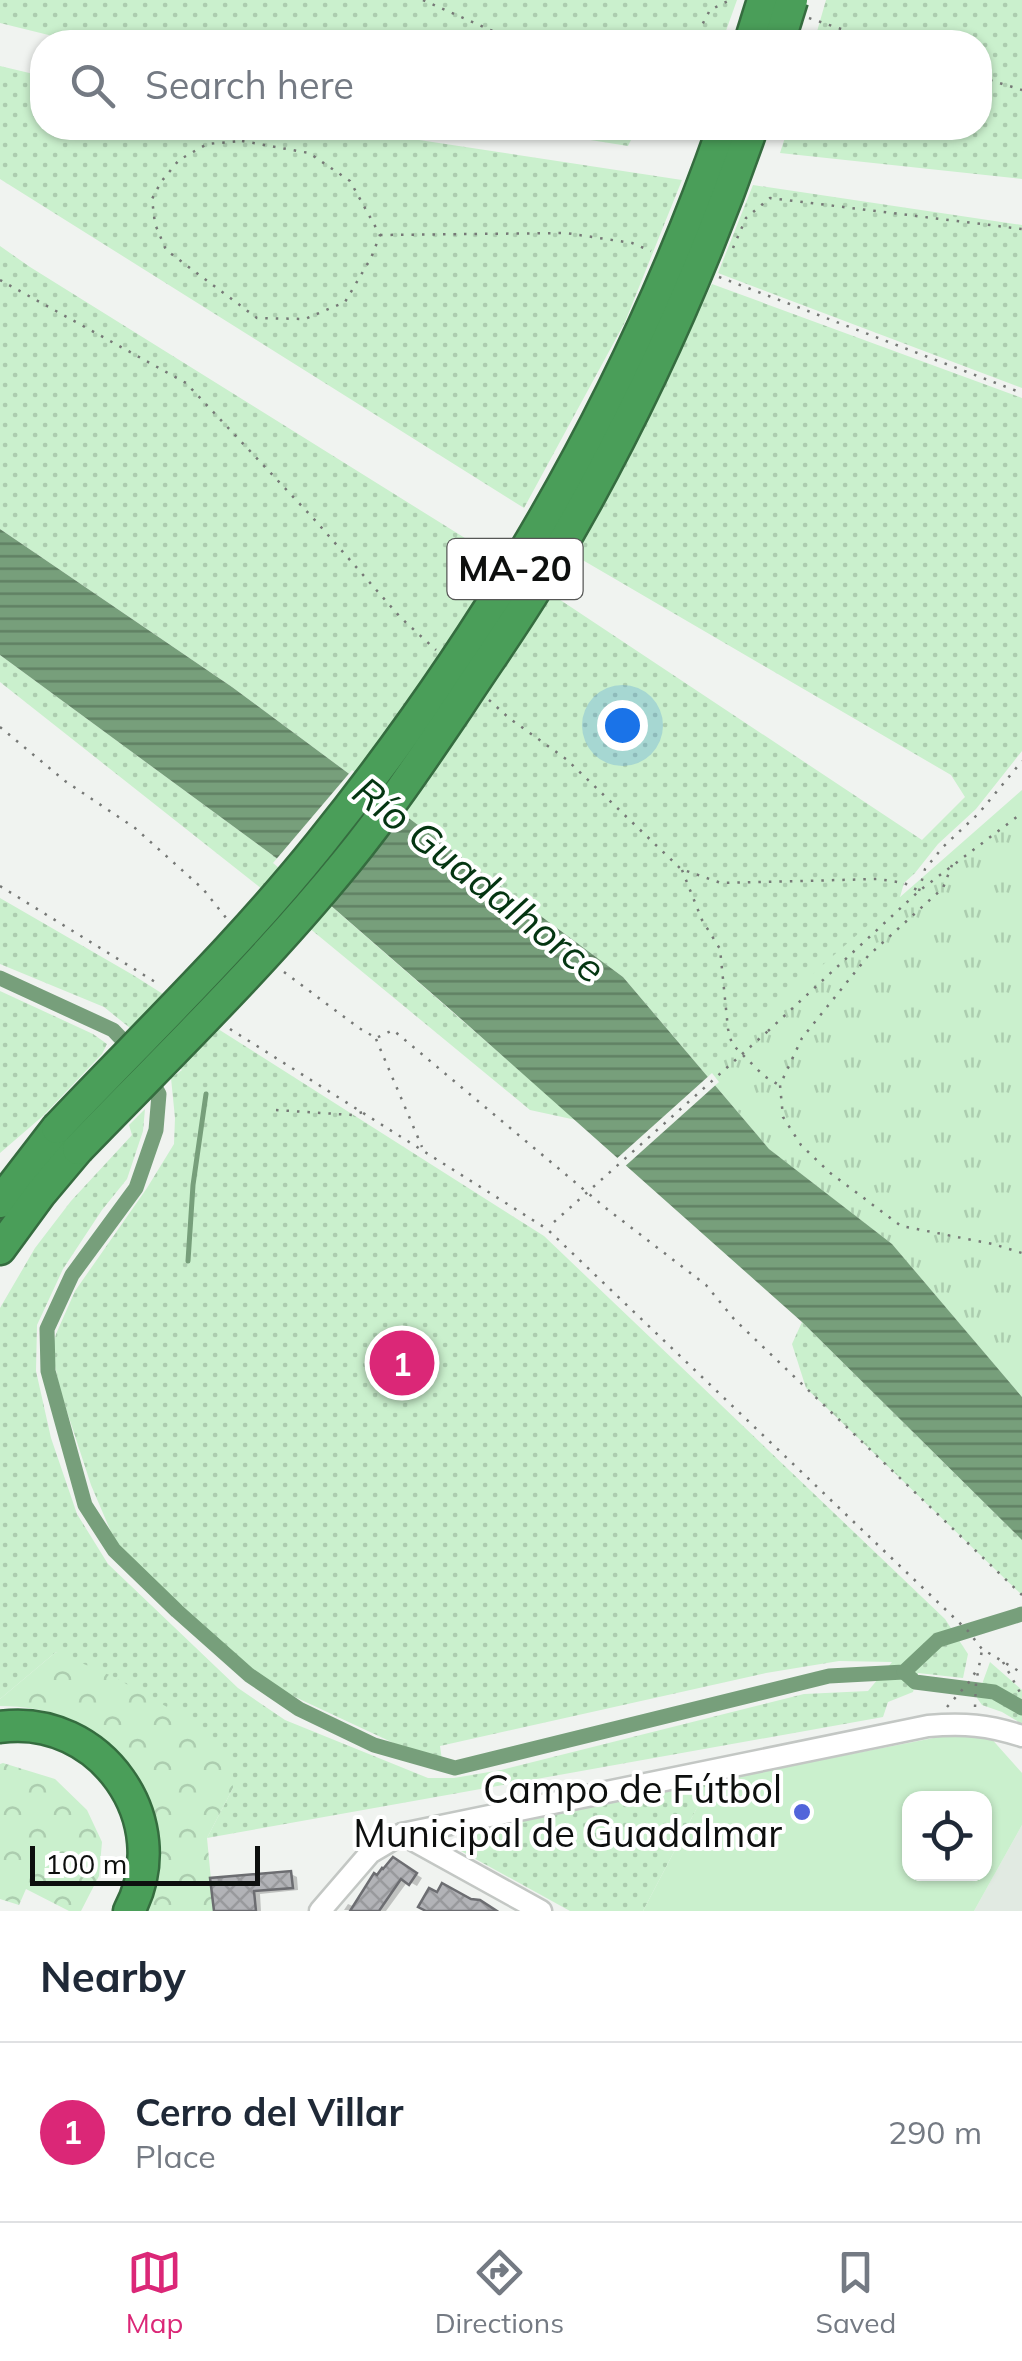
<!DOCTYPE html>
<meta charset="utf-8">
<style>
:root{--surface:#fff;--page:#f6f6f7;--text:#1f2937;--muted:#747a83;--line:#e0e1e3;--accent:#db2777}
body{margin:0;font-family:Mulish,sans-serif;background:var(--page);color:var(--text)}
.controls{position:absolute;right:30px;bottom:30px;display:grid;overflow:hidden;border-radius:20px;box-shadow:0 2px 8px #0004}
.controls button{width:90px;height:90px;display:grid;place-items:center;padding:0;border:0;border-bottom:2px solid var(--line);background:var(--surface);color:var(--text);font:50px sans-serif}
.scale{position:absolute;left:30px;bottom:25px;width:230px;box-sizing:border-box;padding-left:10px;border:5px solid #0d0f0e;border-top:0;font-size:28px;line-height:35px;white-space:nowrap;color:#0d0f0e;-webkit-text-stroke:8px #fff;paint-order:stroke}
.you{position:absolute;left:622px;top:725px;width:35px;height:35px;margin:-25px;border:8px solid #fff;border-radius:50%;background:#1a73e8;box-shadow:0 0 0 15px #1a73e833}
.badge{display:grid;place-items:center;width:65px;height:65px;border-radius:50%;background:var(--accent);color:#fff;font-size:32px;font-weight:700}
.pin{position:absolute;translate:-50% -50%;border:5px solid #fff;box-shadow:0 2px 10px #0006}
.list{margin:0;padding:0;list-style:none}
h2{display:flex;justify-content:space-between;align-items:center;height:130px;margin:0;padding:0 40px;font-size:42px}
h2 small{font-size:32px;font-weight:400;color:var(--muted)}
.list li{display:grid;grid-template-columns:65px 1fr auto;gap:30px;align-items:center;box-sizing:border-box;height:180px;padding:0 40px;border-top:2px solid var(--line)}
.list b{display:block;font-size:38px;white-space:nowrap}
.list p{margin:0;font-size:32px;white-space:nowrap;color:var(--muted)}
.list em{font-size:32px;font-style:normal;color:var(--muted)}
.icon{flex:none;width:55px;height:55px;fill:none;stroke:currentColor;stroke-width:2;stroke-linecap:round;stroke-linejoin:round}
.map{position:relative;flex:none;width:1022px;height:1911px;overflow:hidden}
.search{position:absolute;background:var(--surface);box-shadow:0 2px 8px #0004;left:30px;right:30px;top:30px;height:110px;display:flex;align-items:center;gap:25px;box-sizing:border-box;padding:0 35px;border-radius:40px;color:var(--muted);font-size:38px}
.sheet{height:310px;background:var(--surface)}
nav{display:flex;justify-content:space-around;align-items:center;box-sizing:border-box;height:140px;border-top:2px solid var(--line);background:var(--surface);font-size:28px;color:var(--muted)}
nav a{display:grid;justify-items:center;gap:5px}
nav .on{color:var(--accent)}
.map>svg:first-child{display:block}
.built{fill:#e1eae2}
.grass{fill:url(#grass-dots)}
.forest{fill:url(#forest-crowns)}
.park{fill:url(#park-tufts)}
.pitch{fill:#caf0cd;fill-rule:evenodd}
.water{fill:url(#water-rules)}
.pier{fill:#f0f3f0}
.shadow{fill:#0003}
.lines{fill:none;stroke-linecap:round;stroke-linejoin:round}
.stream{stroke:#779f7b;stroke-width:5}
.canal{stroke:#779f7b;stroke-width:15}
.building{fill:url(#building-cross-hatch);stroke:#6c6d71;stroke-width:2.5}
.minor-casing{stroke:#c3c7c4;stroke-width:25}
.highway-casing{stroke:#356c3f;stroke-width:35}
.path{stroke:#767876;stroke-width:2.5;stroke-dasharray:2.5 8;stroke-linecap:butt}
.minor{stroke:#fff;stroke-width:20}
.highway{stroke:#4a9e59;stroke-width:30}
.highway-bridge-casing{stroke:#356c3f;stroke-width:35;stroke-linecap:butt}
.path-bridge{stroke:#767876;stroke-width:2.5;stroke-dasharray:2.5 8;stroke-linecap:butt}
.highway-bridge{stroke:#4a9e59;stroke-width:30}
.poi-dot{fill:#5265da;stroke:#fff;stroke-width:4}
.labels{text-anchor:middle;stroke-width:8;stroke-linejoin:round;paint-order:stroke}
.shield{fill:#fff;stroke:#565756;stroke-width:2.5}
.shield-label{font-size:35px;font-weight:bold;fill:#0d0f0e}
.poi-label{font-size:38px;fill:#0d0f0e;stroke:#fff;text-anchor:end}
.water-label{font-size:40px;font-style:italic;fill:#043511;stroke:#fff}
</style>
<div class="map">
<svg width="1022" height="1911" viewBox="0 0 1022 1911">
<defs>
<pattern id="grass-dots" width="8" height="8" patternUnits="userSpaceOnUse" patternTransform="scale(2.5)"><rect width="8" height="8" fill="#caf0cd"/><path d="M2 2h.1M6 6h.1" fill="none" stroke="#accdaf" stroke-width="1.8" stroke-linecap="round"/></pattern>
<pattern id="forest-crowns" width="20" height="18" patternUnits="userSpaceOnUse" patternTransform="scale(2.5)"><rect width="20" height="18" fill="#caf0cd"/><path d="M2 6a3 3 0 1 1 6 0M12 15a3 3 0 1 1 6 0" fill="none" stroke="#accdaf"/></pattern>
<pattern id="park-tufts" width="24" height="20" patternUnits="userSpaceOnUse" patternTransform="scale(2.5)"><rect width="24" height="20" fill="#caf0cd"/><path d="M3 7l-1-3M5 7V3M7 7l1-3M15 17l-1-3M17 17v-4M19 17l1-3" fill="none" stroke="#accdaf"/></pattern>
<pattern id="water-rules" width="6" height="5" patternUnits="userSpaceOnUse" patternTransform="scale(2.5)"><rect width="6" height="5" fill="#779f7b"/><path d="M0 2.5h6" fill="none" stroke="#608063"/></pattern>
<pattern id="building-cross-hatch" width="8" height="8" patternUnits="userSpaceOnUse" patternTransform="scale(2.5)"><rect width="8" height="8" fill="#b2b3b7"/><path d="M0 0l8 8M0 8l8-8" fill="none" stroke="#98999c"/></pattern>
</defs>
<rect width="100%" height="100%" fill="#f0f3f0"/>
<polygon class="built" points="1022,1825 1022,1911 974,1911"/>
<g class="grass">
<polygon points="0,0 737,0 722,42 77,42 0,23"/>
<polygon points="826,0 1022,0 1022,179 780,153 788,128 980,128 980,42 814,42"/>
<polygon points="0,66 42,76 42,128 340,128 682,180 625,322 524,508 0,179"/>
<polygon points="515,128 693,128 691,135 636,130 628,146"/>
<polygon points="753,185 1022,225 1022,388 718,273"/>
<polygon points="0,246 30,267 497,558 922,840 965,797 951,775 574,555 712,284 1022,398 1022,751 976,809 938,844 915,873 904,883 900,897 1022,1397 892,1244 769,1149 623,977 232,687 0,529"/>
<polygon points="0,655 275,857 576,1120 530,1110 257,885 0,682"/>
<polygon points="0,898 133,975 544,1236 945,1619 968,1654 963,1678 918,1673 913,1692 888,1702 883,1717 207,1838 233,1788 56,1652 0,1699 0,1308 35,1248 71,1201 132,1135 129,1125 145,1109 143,1131 127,1179 102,1210 63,1269 37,1325 36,1371 51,1438 77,1514 108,1564 238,1688 285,1720 428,1778 454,1778 501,1770 804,1694 868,1691 892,1662 839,1661 766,1673 440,1746 442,1760 400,1746 280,1690 247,1666 117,1546 91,1485 60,1390 52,1351 56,1334 75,1291 147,1188 174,1144 175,1118 171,1078 182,1070 104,1007 0,964"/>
<polygon points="0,991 93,1034 107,1044 102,1054 44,1115 0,1153"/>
<polygon points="802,1322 1022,1540 1022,1595 806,1388 792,1344"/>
<polygon points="990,1662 1022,1690 1022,1724 1002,1712 982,1705 977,1698"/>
<polygon points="711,1781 643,1911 570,1911 461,1851 464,1831"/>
</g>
<g class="forest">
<path d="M56 1652 114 1677 190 1720 233 1762V1788L207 1838 214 1911H147C153 1889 161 1866 160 1843 156 1798 130 1760 94 1734 86 1729 77 1721 68 1718 46 1710 24 1706 0 1706V1699Z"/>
<polygon points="3,1763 55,1779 87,1810 102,1842 99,1876 81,1911 69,1911 26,1889 19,1905 0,1899 0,1764"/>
</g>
<polygon class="park" points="1022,790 1022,1397 892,1244 769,1149 703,1070"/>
<path class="pitch" d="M970 1731 989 1736 1022 1773V1825L974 1911H643L711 1781ZM910 1798H984V1874H910Z"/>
<polygon class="water" points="0,529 232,687 623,977 769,1149 892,1244 1022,1397 1022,1540 802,1322 452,1011 275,857 0,655"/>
<g class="pier">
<polygon points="352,770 399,804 317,900 273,863"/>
<polygon points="712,1073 719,1082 622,1169 614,1161"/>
</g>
<g class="shadow">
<polygon points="394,1860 422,1878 417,1886 408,1881 386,1911 344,1910 348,1904 355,1907"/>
<polygon points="291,1874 297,1877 298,1890 260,1894 261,1911 216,1911 213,1880"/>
</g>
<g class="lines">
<polyline class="stream" points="188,1261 193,1185 206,1094"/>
<g class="canal">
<polyline points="0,978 113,1030 135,1053"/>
<polyline points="147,1072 159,1094 156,1130 136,1188 72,1275 47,1329 48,1371 85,1505 114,1550 177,1611 249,1675 299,1709 374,1745 455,1768 829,1676 904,1672 938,1640 1022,1614"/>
<polyline points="904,1672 915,1682 994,1692 1022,1708"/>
</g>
</g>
<g class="building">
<polygon points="393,1857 417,1873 409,1885 401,1879 379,1911 350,1911 374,1873 377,1875 382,1868 383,1869"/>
<polygon points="291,1871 293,1888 254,1891 256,1911 214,1911 210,1878"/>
<polygon points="442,1883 471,1899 480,1900 497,1911 426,1911 418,1907 429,1888 437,1892"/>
</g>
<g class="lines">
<g class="minor-casing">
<g id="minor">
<polyline points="402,1834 541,1911"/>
<path d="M320 1911 370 1853 402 1834 928 1726C964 1723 988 1725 1022 1736"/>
</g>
</g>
<g class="highway-casing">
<g id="highway">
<polyline points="0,1202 57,1128"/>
<polyline points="0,1249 41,1193 78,1149"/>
<path d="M0 1727C100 1713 177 1821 129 1911"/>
</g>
</g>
<g class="path">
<polyline points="423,0 517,42"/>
<polyline points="809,18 879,42"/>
<polyline points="693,42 710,10 730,0"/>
<polyline points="980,77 1022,90"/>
<polygon points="242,141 309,153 350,181 380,235 371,258 345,302 305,319 257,318 166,250 155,224 152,199 161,182 179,160 207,144"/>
<polyline points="380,235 566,233 632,243 651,251"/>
<polyline points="733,248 746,218 770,198 1022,229"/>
<polyline points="719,277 1022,393"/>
<polyline points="0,280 186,383 313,518 401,618 436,650"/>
<polyline points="489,700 509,718 566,759 681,869 721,883 878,879 904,883 919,891"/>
<polyline points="0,727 65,781 135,828 203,889 227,919"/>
<polyline points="952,865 943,888 868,956 802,1038 780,1085 783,1117 801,1145 829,1172 901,1226 993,1244 1022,1253"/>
<polyline points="682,870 702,920 720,949 728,1029 732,1044 764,1076 779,1085"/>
<polyline points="0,886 160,985"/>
<polyline points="919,891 925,869 943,847 979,813 1022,761"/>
<polyline points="284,972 359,1028 376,1038 393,1030 607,1209 706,1285 734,1319 1022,1595"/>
<polyline points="230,1029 547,1229 968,1631 982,1649 1022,1673"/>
<polyline points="768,1031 919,891 1022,813"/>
<polyline points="376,1039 422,1147"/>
<polyline points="276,1110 352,1115 363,1112"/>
<polyline points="1003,1662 1022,1696"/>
<polyline points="947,1707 970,1681 976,1671"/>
<polyline points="975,1707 976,1683 982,1650"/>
</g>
<use href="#minor" class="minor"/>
<use href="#highway" class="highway"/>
<g class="highway-bridge-casing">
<g id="highway-bridge">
<polyline points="750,42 763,0"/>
<polyline points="779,42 792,0"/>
<path d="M57 1128C145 1035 239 945 320 844 493 629 632 389 723 128"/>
<path d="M78 1149C169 1055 264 963 347 861 387 812 422 760 458 707 484 667 512 628 537 587 625 442 697 287 752 128"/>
</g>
</g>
<polyline class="path-bridge" points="554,1222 768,1031"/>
<use href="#highway-bridge" class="highway-bridge"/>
</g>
<circle class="poi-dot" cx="802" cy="1812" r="10"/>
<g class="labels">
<rect class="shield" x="447.5" y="539" width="135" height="60" rx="8"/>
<g class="shield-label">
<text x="515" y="581">MA-20</text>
</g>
<g class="poi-label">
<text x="782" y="1803">Campo de Fútbol<tspan x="782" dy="44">Municipal de Guadalmar</tspan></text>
</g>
<g class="water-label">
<text transform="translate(479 880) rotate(38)" y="14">Río Guadalhorce</text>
</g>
</g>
</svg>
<div class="controls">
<button><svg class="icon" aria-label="locate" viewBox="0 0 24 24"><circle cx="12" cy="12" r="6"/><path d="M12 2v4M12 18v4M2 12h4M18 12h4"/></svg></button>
</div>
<div class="scale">100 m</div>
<div class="you"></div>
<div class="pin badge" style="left:402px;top:1363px">1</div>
<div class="search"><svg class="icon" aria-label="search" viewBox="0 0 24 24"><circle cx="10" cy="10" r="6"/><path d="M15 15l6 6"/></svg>Search here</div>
</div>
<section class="sheet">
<h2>Nearby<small></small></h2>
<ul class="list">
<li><span class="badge">1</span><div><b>Cerro del Villar</b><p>Place</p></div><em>290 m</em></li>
</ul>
</section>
<nav>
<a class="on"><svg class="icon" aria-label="map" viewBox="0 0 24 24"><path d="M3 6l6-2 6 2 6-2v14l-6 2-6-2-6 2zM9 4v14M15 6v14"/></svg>Map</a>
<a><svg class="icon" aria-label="directions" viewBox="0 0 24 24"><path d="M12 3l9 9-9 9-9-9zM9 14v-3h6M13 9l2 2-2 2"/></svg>Directions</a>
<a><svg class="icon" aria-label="saved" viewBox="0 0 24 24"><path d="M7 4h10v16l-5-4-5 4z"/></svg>Saved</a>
</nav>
